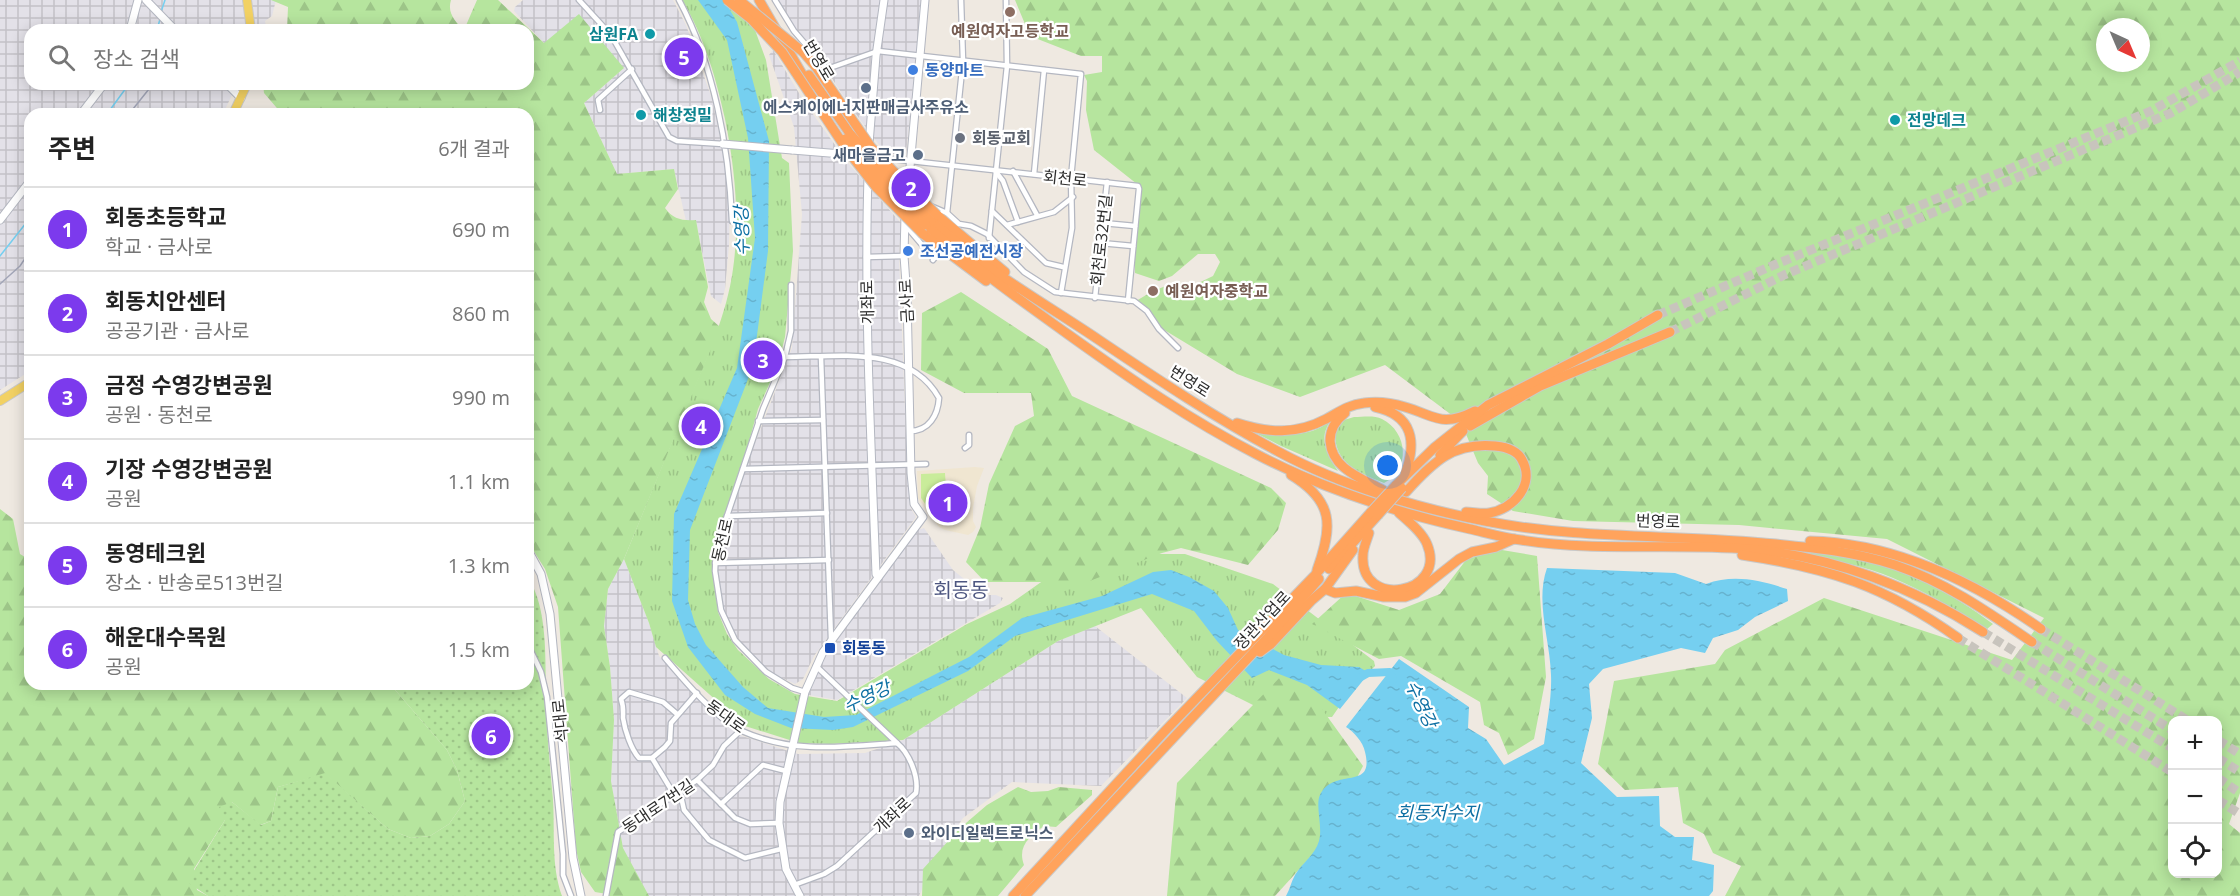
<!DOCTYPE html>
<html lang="ko">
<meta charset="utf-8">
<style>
:root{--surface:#fff;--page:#f6f6f6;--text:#222;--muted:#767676;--line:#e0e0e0;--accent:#7c3aed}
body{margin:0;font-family:"Open Sans","Noto Sans KR",sans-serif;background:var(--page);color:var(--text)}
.controls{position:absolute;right:18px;bottom:18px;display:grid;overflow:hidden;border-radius:12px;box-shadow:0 3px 15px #0003}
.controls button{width:54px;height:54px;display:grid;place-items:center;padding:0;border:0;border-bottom:2px solid var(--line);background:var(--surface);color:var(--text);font:30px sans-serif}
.compass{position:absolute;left:2096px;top:18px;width:54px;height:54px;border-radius:50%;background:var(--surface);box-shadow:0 3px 15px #0003;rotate:136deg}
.you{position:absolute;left:1388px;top:466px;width:21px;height:21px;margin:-15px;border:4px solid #fff;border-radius:50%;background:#1a73e8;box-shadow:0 0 0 9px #1a73e833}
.badge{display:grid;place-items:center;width:39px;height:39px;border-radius:50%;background:var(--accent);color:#fff;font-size:20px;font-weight:700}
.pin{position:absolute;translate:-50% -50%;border:3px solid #fff;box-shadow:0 2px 6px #0006}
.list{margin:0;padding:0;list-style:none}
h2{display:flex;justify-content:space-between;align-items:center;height:78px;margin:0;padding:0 24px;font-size:26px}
h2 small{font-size:20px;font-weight:400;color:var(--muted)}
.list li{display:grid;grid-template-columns:39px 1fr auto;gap:18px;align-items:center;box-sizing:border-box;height:84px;padding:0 24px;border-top:2px solid var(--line)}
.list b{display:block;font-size:22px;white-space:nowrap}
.list p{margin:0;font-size:20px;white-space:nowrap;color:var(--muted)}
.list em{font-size:20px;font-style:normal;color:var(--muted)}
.icon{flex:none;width:33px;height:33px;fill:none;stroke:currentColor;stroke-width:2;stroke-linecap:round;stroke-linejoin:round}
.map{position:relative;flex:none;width:2240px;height:896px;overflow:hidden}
.search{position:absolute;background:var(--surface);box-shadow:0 3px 15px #0003;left:24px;top:24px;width:510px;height:66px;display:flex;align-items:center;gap:15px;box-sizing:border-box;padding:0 21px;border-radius:18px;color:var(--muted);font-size:22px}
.panel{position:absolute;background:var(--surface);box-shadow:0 3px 15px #0003;left:24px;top:108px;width:510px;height:582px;border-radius:18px}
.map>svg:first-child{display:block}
.industrial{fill:url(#industrial-grid)}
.education{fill:#f0e6d1}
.grass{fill:url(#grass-tufts)}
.forest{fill:url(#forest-firs);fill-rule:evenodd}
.garden{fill:url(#garden-dots)}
.pitch{fill:#c9ec9a}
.water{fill:url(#water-ripples)}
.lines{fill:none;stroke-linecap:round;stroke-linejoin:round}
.stream{stroke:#75cff0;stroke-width:1.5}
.river{stroke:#75cff0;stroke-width:8}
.highway-tunnel{stroke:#c8c4bd;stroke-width:9;stroke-dasharray:9 4.5;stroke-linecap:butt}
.street-casing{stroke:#b4b7c1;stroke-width:7}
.secondary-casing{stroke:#b4b7c1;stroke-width:9}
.primary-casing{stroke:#c9c9c9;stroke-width:10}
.highway-casing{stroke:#c9c9c9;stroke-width:11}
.street{stroke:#fff;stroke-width:4.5}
.secondary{stroke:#fff;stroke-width:7}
.primary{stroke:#f2d163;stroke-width:8}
.highway{stroke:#ffa35c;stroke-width:9}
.tram{stroke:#a3a6b8;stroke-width:1.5}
.secondary-bridge-casing{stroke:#b4b7c1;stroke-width:9;stroke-linecap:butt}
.highway-bridge-casing{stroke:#c9c9c9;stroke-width:11;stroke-linecap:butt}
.secondary-bridge{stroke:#fff;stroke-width:7}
.highway-bridge{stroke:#ffa35c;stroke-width:9}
.education-dot{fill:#8d6e63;stroke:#fff;stroke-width:2}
.culture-dot{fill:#0f9aa8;stroke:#fff;stroke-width:2}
.shop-dot{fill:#3f7fe0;stroke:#fff;stroke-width:2}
.service-dot{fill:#5c6f8a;stroke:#fff;stroke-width:2}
.worship-dot{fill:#6b7280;stroke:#fff;stroke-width:2}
.transit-dot{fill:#1a4fb4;stroke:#fff;stroke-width:2}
.labels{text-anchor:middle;stroke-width:4.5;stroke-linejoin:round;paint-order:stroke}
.education-label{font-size:16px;font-weight:bold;fill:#785e54;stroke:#fff}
.culture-label{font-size:16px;font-weight:bold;fill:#0d838f;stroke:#fff;text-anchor:start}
.street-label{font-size:16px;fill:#2e2e2e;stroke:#fff}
.shop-label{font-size:16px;font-weight:bold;fill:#366cbe;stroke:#fff;text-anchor:start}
.service-label{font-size:16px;font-weight:bold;fill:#4e5e75;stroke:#fff}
.worship-label{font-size:16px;font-weight:bold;fill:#5b616d;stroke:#fff;text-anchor:start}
.transit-label{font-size:16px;font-weight:bold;fill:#164399;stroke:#fff;text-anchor:start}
.water-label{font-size:18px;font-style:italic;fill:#0d6fa3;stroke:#fff}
.quarter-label{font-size:20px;fill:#4d5680;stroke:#fff}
</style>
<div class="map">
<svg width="2240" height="896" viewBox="0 0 2240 896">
<defs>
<pattern id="industrial-grid" width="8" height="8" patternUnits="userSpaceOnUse" patternTransform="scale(1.5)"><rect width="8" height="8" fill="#e3e1e8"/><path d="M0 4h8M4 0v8" fill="none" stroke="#c3c1c7"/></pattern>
<pattern id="grass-tufts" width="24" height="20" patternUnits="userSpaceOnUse" patternTransform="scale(1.5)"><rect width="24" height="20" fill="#b6e59e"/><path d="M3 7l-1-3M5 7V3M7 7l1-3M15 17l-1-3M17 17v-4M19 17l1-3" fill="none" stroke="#9dc588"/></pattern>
<pattern id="forest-firs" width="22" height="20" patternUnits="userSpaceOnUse" patternTransform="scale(1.5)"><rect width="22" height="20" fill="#b6e59e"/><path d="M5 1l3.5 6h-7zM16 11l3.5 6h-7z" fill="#9dc588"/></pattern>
<pattern id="garden-dots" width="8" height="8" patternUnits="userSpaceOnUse" patternTransform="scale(1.5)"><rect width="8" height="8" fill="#b6e59e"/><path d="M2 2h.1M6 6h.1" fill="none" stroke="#9dc588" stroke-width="1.8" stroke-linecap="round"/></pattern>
<pattern id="water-ripples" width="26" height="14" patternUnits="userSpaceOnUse" patternTransform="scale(1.5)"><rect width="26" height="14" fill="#75cff0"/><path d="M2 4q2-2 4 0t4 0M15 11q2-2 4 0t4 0" fill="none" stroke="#66b2ce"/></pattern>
</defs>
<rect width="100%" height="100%" fill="#efe9e1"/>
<g class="industrial">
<polygon points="0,0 276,0 272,16 265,21 266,26 259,28 259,30 30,30 30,84 237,84 223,114 30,114 30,371 0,390"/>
<polygon points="523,0 673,0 686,25 712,99 724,157 730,204 729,245 725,289 721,304 711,296 696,221 686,221 674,169 617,174 584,103 624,68 544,43 514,11 515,7"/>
<polygon points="777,0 922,0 906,154 887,154 882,149 850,106 827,71 793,27"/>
<polygon points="773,50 805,103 848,163 901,223 899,256 907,462 910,507 916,517 814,656 803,679 795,684 774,674 757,660 735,635 721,602 717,570 718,549 740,482 792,348 802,214 794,127 769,55"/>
<polygon points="924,528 953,570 984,595 996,595 1003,598 1000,603 837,700 809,695 807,689 821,660 837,637 893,561 918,530"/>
<polygon points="624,559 649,623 659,656 690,691 742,736 798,754 865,753 903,740 1058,641 1095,626 1187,698 1101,786 1012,782 963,818 936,858 919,896 649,896 623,849 611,781 614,720 610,667 604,626 608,589"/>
</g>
<polygon class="education" points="975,467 984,468 977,486 973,508 973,521 976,527 973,532 968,535 945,530 939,527 918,498 917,471"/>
<g class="grass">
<path d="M682 0H744L766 60 782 158 789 163 793 251 785 337 778 365 758 409 742 467 716 543 712 560 718 612 727 634 738 650 769 679 795 694 837 701 967 624 1010 604 1081 554H1185L1273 584 1374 661 1375 666 1350 691 1332 717 1287 716 1253 705 1197 677 1141 608 1058 641 903 740 830 744 799 743 745 726 656 647 649 623 624 559C646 505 668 452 690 398 707 357 727 314 733 269 740 220 735 168 725 119 716 78 704 36 682 0Z"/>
<path d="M1354 417C1363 417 1374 415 1382 419 1408 432 1411 470 1384 483 1359 473 1334 463 1335 432L1344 420Z"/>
<path d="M1333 418C1317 436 1326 454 1338 471L1281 446 1250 430C1271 432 1298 438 1317 429 1323 427 1328 422 1333 418Z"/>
<path d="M1804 550C1822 553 1841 555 1859 559 1908 570 1953 594 1993 624L1987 629C1957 610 1926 592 1893 578 1865 566 1833 560 1803 554Z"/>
</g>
<g class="forest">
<path d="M271 0H451C447 13 455 21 464 30L477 0H498L544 43 579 14 624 68 584 103 617 174 674 169 678 189 665 208C673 219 682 221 696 220L708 287 704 302 711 319 720 327 624 559 608 589 604 626 610 667 614 720 611 781 623 848 649 896H608L607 894 595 892 581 872 576 849 558 607 545 569 528 542V114H282L264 93 263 84H528V30H287L288 7Z"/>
<path d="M1015 0H2240V793L2229 824 2240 833V896H1725L1741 866 1713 853 1704 834 1683 823 1678 787 1625 790 1598 764 1614 681 1715 664 1725 650 1824 598 2012 660 2044 618 1887 539 1739 525 1573 521 1513 511 1487 494 1488 476 1478 463 1461 422 1385 365 1300 397 1237 374 1161 328 1136 301 1153 291 1176 282 1190 287 1213 276 1220 262 1215 254H1198L1172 276 1159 281 1135 273V226L1142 188 1094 150 1086 110 1087 81 1084 75 1102 72V56H1081L1030 36ZM2105 27H2141V63H2105ZM2172 720H2218V874H2172Z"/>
<polygon points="961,292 1048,349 1072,396 1271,488 1286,503 1278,530 1248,565 1181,548 1162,553 1087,582 985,582 966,562 980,528 989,484 1015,426 1034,416 1031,393 964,393 921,370 922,313"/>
<polygon points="0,509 13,519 20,554 30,560 30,684 80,684 85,689 99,688 106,684 390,684 447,750 457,770 465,801 449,824 430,836 411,838 388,829 325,774 278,787 271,821 260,825 232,802 225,820 194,869 197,890 208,896 0,896"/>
<polygon points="1496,549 1537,556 1546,677 1534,739 1508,755 1499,733 1484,725 1480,702 1401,656 1379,659 1312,624 1346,593 1399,610 1440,594 1466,560"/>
<polygon points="1291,666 1363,766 1323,843 1275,896 1167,896 1177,783"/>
<path d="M1018 787 1031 792 1048 791 1059 787 1092 790V795L1056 827 1044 826C1030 836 1017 846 1024 865L998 896H922L923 869 959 829 987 805Z"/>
</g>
<path class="garden" d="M528 577C548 610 545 656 546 694 546 730 550 765 553 800 555 833 551 865 562 896H208L187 882 225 820 219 807 232 802 261 825 271 821 278 787 325 773 388 829 411 838 430 836 449 824 465 801 457 770 447 750 390 684H528Z"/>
<polygon class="pitch" points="945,473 948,517 937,521 921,498 921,474"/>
<g class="water">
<polygon points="698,0 724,0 737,22 769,141 768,251 753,366 690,530 688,600 695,624 706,645 743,687 768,708 824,717 856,715 969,657 1022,618 1102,596 1153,572 1171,570 1189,577 1214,591 1228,608 1238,630 1284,655 1321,665 1359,667 1369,673 1340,709 1307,685 1269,670 1252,678 1217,641 1194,611 1152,594 1015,636 968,671 853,727 833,730 791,728 755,714 725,695 688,647 672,601 674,514 737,368 755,238 748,138 727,40"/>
<path d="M1547 568 1675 573 1706 584C1733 574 1760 580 1787 589L1788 601 1755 617 1738 630 1713 638 1705 653 1681 648 1603 669 1589 684 1592 718 1581 763 1617 797 1659 796 1660 826 1675 837H1694L1692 860 1714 865 1713 891 1709 896H1286C1290 889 1291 882 1295 875 1302 863 1315 855 1319 841 1323 827 1315 805 1320 795 1334 766 1375 792 1365 752 1363 742 1354 732 1346 727L1399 659 1469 707 1468 728 1486 739 1504 765 1544 744C1547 722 1552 697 1551 675 1550 639 1535 602 1547 568Z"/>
</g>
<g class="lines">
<g class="stream">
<polyline points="161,12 165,0"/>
<polyline points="157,30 160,19"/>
<polyline points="107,114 129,84"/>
<polyline points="0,256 30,218"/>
</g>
<polyline class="river" points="1361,677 1368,673 1390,672 1393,680"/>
<g class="highway-tunnel">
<polyline points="1658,315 1774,265 2151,111 2240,61"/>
<polyline points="1670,332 1784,275 2171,113 2240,72"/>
<polyline points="2041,629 2187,720"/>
<polyline points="1983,632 2172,748"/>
<polyline points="1958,638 2172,772"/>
<polyline points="2032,642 2172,730"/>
<polyline points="2218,740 2240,754"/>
<polyline points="2218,758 2240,772"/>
<polyline points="2218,778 2240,793"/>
<polyline points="2218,800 2240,814"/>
</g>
<g class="street-casing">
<g id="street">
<polyline points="579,0 611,35 669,137 677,141 723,144"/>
<path d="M679 0C714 65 729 148 732 221"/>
<polyline points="775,0 794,31 827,69 878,51 1081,74 1071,178 1072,228 1061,293"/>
<polyline points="600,110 598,100 632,69"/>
<polyline points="883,158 1138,186 1139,189 1128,301"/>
<polyline points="1013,171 1037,215"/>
<polyline points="996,172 1003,181 1018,222"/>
<polyline points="1034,174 1044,70"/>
<polyline points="933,207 947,213 959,224 971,226 987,234 1024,272 1055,292 1134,301 1147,311 1159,329 1178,348"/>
<polyline points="992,211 1046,263 1063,267"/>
<polyline points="947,213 963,61 961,0"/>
<polyline points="1103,223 1135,226"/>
<polyline points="1007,225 1054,212 1073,197"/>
<polyline points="906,226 923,246 936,256 933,260"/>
<polyline points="989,238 1007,66 1006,0"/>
<polyline points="1101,243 1133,246"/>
<polyline points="866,257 904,256"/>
<polyline points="1095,298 1107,182"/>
<polyline points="785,357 791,331 791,285"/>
<polyline points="821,357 831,639"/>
<polyline points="758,421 823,420"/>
<polyline points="965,448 969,445 969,435"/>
<polyline points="743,469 926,464"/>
<polyline points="727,516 827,513"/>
<polyline points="715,563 829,560"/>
<polyline points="528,645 541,672 547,697 563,854 563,875 571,896"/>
<path d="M665 658C682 678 718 721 742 731 793 754 842 747 897 743 909 753 919 776 916 793L837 866 824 874 794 885"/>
<polyline points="816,666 897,743"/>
<path d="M805 692 792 688 766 672 735 640 721 610 715 571 716 550 726 519 763 409 785 357C837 357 909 344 939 398 938 415 929 431 910 431"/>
<path d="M677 714 663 702 629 692 621 699C624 707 623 711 623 718 625 731 631 749 639 758H652L665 747 670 741 671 723 697 693"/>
<polyline points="652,758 675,796"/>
<polyline points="697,780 735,818 750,824 779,823"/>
<polyline points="680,792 684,810 709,840 745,858 781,849"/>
<polyline points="721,804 763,765 786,771"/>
<polyline points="606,896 618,832 697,780 713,765 724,746 740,731"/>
</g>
</g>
<g class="secondary-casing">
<g id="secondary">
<polyline points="146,0 175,30"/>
<polyline points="130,30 138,0"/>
<polyline points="227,84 241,98"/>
<polyline points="81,114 104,84"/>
<polyline points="869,144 876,56 884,0"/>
<polyline points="792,150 854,155"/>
<path d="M868 176C864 308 871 441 876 574L878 577"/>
<polyline points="908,189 925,0"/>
<polyline points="0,220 30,181"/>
<polyline points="528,550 541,574 550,614 573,858 581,896"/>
<polyline points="800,896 786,869 779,823 780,802 805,692 823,652 923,517 914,504 911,473 907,297 904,256 905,215"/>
</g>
</g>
<g class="primary-casing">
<g id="primary">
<polyline points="247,0 251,30"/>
<polyline points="233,114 247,84"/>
<polyline points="0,401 30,382"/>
</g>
</g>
<g class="highway-casing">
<g id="highway">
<polyline points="759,0 809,86"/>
<polyline points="809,75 851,135"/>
<polyline points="937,215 1005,272"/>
<path d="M931 221C949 236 968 252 987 266 1023 292 1062 315 1099 340 1157 379 1217 419 1279 452 1340 485 1417 508 1485 521 1581 540 1679 534 1776 544 1816 548 1855 552 1895 565 1945 582 1988 612 2032 642"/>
<path d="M926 225C971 265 1020 300 1069 335 1129 378 1190 420 1256 454 1323 489 1397 513 1470 529 1487 533 1504 538 1521 540 1596 552 1673 543 1748 549 1832 556 1913 587 1983 632"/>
<polyline points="923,234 986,281"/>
<path d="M1375 407C1413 415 1417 442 1405 474"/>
<path d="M1345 413C1336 420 1330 429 1330 441 1332 469 1361 478 1383 490"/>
<path d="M1237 423C1268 433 1296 435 1326 419 1339 412 1348 405 1364 403 1377 401 1392 403 1405 407 1436 416 1441 428 1475 411"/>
<polyline points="1470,426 1540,386 1670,332"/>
<polyline points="1440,455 1463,431"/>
<path d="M1291 475C1334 501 1333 526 1317 570"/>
<polyline points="1395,486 1435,447 1488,405 1608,344 1658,315"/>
<path d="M1406 492C1433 462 1453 442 1495 446 1506 447 1517 450 1522 460 1536 485 1512 510 1489 513 1481 514 1473 512 1466 512"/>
<path d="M1369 533C1367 540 1363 548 1363 555 1359 610 1448 595 1427 544 1422 532 1409 522 1399 513"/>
<path d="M1810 541C1893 543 1974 582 2041 629"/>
<path d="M1742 555C1829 568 1885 586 1958 638"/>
<polyline points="1329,569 1378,515"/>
<polyline points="1325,589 1335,593 1356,591 1384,597 1405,597 1416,593 1459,559 1472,552 1496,547 1514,539"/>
<polyline points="1260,652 1271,644 1312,600 1325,589 1353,550"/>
<polyline points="1013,896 1164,732 1315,575 1371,512"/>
<polyline points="1025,896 1268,637 1319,579"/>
</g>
</g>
<use href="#street" class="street"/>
<use href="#secondary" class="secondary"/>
<use href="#primary" class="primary"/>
<use href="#highway" class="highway"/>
<g class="tram">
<polyline points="129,114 153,84"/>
<polyline points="0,284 20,266 30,251"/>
</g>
<g class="secondary-bridge-casing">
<polyline id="secondary-bridge" points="723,144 792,150"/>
</g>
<g class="highway-bridge-casing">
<g id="highway-bridge">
<polyline points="727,0 751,19 782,52 847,150 876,187 923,234"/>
<polyline points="739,0 803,52 816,67 871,147 896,174 937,215"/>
<polyline points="851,135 895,186 931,221"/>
<polyline points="845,139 886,187 926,225"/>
<polyline points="1371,512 1395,486"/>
<polyline points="1378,515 1402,488"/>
</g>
</g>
<use href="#secondary-bridge" class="secondary-bridge"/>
<use href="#highway-bridge" class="highway-bridge"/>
</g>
<g class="education-dot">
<circle cx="1010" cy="12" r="6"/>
<circle cx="1153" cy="291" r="6"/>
</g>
<g class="culture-dot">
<circle cx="650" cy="34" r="6"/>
<circle cx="641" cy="115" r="6"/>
<circle cx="1895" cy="120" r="6"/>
</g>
<g class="shop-dot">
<circle cx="913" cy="70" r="6"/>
<circle cx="908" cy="251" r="6"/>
</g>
<g class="service-dot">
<circle cx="866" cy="88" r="6"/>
<circle cx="918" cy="155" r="6"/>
<circle cx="909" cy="833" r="6"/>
</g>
<circle class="worship-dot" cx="960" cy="138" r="6"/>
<rect class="transit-dot" x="824" y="642" width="12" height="12" rx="3"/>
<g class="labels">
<g class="education-label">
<text x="1010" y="37">예원여자고등학교</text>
<text x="1165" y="297" text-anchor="start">예원여자중학교</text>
</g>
<g class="culture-label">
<text x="638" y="40" text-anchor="end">삼원FA</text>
<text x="653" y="121">해창정밀</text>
<text x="1907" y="126">전망데크</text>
</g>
<g class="street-label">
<text transform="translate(819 60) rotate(59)" y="6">번영로</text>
<text transform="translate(1065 178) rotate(6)" y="6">회천로</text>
<text transform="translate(1101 240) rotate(-84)" y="6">회천로32번길</text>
<text transform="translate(906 301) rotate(-93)" y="6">금사로</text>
<text transform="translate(867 302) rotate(-91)" y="6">개좌로</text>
<text transform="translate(1190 381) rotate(32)" y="6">번영로</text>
<text transform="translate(1658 521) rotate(2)" y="6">번영로</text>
<text transform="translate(722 540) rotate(-77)" y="6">동천로</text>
<text transform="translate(1262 620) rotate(-47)" y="6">정관산업로</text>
<text transform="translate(726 716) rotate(36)" y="6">동대로</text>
<text transform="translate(560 721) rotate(-96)" y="6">석대로</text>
<text transform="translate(658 806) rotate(-34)" y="6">동대로7번길</text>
<text transform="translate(892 815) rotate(-43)" y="6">개좌로</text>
</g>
<g class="shop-label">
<text x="925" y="76">동양마트</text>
<text x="920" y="257">조선공예전시장</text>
</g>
<g class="service-label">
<text x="866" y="113">에스케이에너지판매금사주유소</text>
<text x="906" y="161" text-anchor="end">새마을금고</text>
<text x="921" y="839" text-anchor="start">와이디일렉트로닉스</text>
</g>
<g class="worship-label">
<text x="972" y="144">회동교회</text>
</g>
<g class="transit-label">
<text x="842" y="654">회동동</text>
</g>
<g class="water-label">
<text transform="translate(742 231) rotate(-91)" y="6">수영강</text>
<text transform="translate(867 697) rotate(-25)" y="6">수영강</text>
<text transform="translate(1421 704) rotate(65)" y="6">수영강</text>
<text x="1438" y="819">회동저수지</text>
</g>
<g class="quarter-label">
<text x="961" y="597">회동동</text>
</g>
</g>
</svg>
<div class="controls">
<button>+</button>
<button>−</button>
<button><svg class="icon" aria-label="locate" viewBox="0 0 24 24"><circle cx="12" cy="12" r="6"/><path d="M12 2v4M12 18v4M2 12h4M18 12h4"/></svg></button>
</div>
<svg class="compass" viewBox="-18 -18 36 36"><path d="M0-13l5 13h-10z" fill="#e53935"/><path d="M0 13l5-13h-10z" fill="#767676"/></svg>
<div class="you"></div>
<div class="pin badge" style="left:948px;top:503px">1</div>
<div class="pin badge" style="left:911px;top:188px">2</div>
<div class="pin badge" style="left:763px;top:360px">3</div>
<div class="pin badge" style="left:701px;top:426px">4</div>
<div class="pin badge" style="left:684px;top:57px">5</div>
<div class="pin badge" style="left:491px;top:736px">6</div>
<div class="search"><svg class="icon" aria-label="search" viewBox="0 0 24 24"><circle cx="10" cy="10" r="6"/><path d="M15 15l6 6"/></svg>장소 검색</div>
<section class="panel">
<h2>주변<small>6개 결과</small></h2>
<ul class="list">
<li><span class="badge">1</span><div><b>회동초등학교</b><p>학교 · 금사로</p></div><em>690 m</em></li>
<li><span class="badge">2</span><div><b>회동치안센터</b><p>공공기관 · 금사로</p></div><em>860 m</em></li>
<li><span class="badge">3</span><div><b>금정 수영강변공원</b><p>공원 · 동천로</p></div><em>990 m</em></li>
<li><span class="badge">4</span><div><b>기장 수영강변공원</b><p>공원</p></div><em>1.1 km</em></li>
<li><span class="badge">5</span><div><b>동영테크윈</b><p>장소 · 반송로513번길</p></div><em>1.3 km</em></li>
<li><span class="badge">6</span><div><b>해운대수목원</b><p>공원</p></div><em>1.5 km</em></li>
</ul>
</section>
</div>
